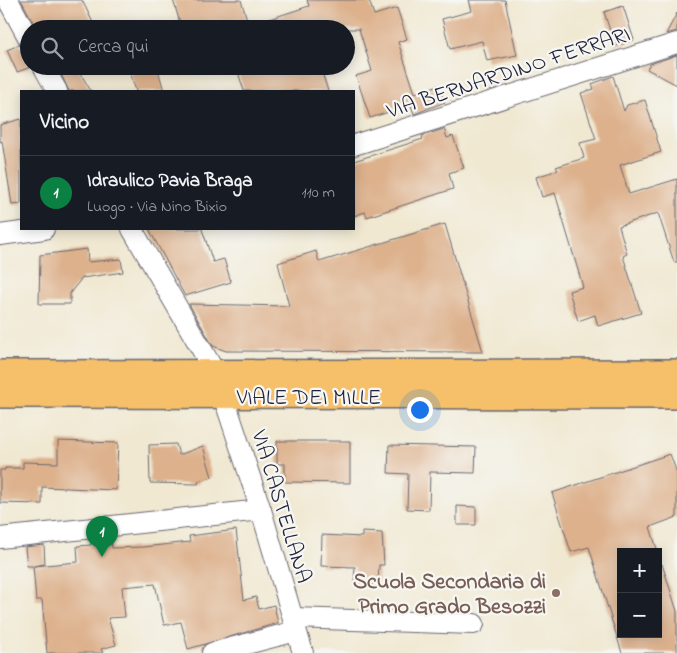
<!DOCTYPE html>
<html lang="it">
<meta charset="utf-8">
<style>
:root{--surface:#171b24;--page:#242831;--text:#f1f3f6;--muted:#9ea1a6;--line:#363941;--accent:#0b8043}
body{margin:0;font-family:"Indie Flower",sans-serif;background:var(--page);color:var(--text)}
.controls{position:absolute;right:15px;bottom:15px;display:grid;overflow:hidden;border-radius:0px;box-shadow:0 2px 12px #0003}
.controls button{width:45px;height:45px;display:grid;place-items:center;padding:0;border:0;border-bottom:1px solid var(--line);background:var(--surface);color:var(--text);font:25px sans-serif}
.you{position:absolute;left:419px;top:409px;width:18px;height:18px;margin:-12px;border:4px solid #fff;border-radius:50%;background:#1a73e8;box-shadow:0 0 0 8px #1a73e833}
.badge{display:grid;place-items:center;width:32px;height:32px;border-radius:50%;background:var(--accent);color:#fff;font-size:16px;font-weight:700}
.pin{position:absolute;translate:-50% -41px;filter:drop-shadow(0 1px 2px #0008)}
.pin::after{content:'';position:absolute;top:26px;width:18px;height:15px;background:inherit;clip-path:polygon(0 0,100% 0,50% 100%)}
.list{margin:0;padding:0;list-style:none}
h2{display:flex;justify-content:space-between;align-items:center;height:65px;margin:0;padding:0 20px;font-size:21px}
h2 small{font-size:16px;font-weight:400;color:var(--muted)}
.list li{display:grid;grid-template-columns:32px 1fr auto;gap:15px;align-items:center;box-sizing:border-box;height:75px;padding:0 20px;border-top:1px solid var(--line)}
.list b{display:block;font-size:19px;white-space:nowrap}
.list p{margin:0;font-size:16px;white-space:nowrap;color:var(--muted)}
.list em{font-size:16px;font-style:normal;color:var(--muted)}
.icon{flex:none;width:28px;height:28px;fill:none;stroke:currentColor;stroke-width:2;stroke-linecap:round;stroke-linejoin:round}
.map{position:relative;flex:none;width:677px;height:653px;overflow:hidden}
.search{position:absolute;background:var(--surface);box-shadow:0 2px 12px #0003;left:20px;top:20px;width:335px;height:55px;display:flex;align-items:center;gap:12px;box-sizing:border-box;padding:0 18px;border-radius:28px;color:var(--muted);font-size:19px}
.panel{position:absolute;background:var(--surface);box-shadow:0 2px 12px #0003;left:20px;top:90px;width:335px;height:140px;border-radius:0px}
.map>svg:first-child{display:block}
.building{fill:#ddb18c}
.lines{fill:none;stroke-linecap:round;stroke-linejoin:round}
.minor-casing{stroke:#6a6770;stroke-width:22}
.major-casing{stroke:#6a6770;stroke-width:28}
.minor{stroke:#fff;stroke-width:20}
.major{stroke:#f6c06b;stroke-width:25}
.education-dot{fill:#8d6e63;stroke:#f6f6f2;stroke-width:2}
.labels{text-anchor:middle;stroke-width:4.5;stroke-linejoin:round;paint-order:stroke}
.street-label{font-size:22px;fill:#22223b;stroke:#f6f6f2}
.education-label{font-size:22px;font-weight:bold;fill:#785e54;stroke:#f6f6f2;text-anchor:end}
</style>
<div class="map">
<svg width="677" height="653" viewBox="0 0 677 653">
<rect width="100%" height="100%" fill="#f6f6f2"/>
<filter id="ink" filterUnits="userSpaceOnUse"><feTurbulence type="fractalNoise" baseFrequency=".02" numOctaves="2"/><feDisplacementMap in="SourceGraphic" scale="10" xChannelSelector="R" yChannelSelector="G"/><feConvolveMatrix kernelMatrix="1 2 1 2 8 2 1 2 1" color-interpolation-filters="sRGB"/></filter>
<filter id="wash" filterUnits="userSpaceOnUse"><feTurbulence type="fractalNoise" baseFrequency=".0096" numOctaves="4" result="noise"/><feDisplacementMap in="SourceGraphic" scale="20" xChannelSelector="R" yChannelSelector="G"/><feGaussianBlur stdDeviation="1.12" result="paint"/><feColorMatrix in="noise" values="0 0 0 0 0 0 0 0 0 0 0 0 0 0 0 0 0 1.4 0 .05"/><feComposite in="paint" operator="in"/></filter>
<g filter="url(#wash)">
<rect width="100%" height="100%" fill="#f0e8d1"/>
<g id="blocks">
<g class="building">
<polygon points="21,0 82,0 96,29 37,29"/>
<polygon points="173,0 241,0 250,29 182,29"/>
<polygon points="307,0 369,0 374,15 397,8 407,39 398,42 415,93 439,85 445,102 414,114 411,105 370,118 356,76 372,71 359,29 252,29 251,25 309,6"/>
<polygon points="469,0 505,0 517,55 487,61 482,41 450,49 442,19 472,11"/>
<polygon points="623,6 634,40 615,46 604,12"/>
<polygon points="677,13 677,31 666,34"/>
<polygon points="19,45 26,50 29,56 29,66 31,67 17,72 7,50"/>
<polygon points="677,55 677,85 647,69 650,64"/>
<polygon points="57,66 76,66 91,91 69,91"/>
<polygon points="128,66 157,66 164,91 136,91"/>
<polygon points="236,66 320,66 328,91 244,91"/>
<polygon points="613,76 624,111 627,105 645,100 661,152 620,165 629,194 677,179 677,262 674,262 658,213 619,226 627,254 623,256 641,313 598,326 595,315 578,321 569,291 583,287 555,193 542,197 536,177 558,170 556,167 584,158 580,143 596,139 581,93 594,89 592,84"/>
<polygon points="21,119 21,204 12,205 2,141 0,142 0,125"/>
<polygon points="444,129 447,138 453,136 464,168 449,173 453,189 367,217 365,212 354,216 354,161 423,139 422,136"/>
<polygon points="445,224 483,352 226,351 213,346 189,304 289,306 278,263 316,251 319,262"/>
<polygon points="149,229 202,229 213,262 224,259 231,282 185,296"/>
<polygon points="87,249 88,262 121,259 123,272 82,278 70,293 70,304 39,304 40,255"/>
<polygon points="58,441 118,443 116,490 42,487 42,504 0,503 0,470 5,470 5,468 23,468 23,462 58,463"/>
<polygon points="277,441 350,441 350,483 285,482 285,464 277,464"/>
<polygon points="176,444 179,455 203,446 212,477 199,481 198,484 150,483 149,445"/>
<polygon points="389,445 476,447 475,473 430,472 429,510 407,509 408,474 388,473"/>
<polygon points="670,454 677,473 677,517 650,527 658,552 621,552 621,634 658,634 658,564 662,564 677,611 677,653 622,653 589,547 571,552 552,493"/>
<polygon points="457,506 476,507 476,525 457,525"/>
<polygon points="236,530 244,600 256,597 259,609 274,605 278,623 188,649 181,622 164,625 155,584 122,587 125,617 108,618 116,645 101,649 103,653 47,653 42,600 36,600 33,566 27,566 25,547 44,545 45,564 34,566 78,562 77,546 91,545 91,542 111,540 112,548 143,547 190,542 189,536"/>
<polygon points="362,532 382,533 384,565 379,565 378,585 354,584 355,567 321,566 322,535 362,537"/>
</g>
</g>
</g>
<g filter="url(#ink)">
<use href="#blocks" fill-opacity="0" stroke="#6a6770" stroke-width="1"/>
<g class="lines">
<g class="minor-casing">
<g id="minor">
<polyline points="8,0 29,39"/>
<polyline points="43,66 57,91"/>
<polyline points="354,145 677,43"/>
<polyline points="132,229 216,374 261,510 303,653"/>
<polyline points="0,235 44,229"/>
<polyline points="0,538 261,510"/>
<polyline points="293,618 474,624"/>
<polyline points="212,653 296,631"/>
</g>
</g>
<g class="major-casing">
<g id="major">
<polyline points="0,373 677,372"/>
<polyline points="0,395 677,396"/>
</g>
</g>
<use href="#minor" class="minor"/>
<use href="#major" class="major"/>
</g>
</g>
<circle class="education-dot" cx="556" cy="593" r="5"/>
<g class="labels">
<g class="street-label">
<text transform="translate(508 71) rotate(-18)" y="8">VIA BERNARDINO FERRARI</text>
<text x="309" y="404">VIALE DEI MILLE</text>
<text transform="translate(283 506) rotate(73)" y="8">VIA CASTELLANA</text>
</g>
<g class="education-label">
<text x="546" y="588">Scuola Secondaria di<tspan x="546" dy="25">Primo Grado Besozzi</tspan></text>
</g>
</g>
</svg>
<div class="controls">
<button>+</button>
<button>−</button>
</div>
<div class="you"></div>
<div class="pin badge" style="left:102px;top:557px">1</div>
<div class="search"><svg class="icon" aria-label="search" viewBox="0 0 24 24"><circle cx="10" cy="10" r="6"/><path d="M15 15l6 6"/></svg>Cerca qui</div>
<section class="panel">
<h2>Vicino<small></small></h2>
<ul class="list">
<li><span class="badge">1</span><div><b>Idraulico Pavia Braga</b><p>Luogo · Via Nino Bixio</p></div><em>110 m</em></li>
</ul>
</section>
</div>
